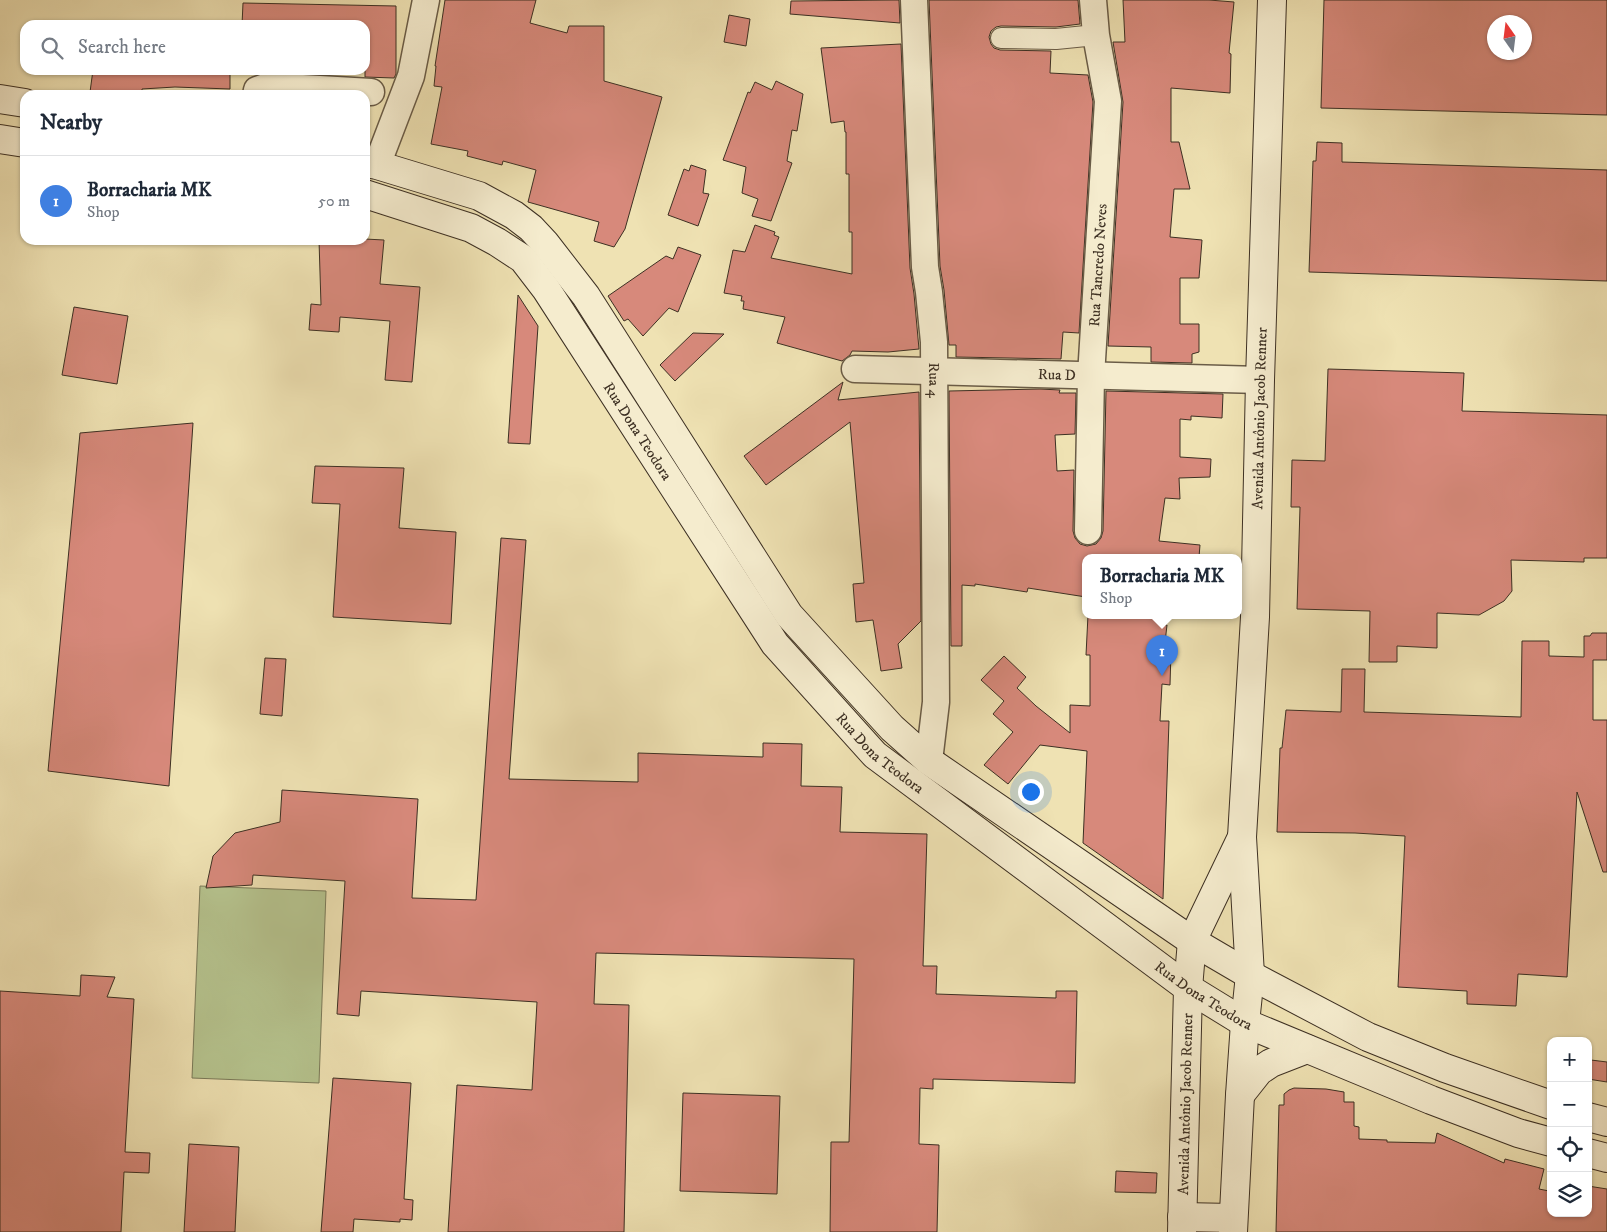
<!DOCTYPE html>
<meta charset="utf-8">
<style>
:root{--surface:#fff;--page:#f6f6f7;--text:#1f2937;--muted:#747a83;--line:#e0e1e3;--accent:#8f2418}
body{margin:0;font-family:"IM FELL DW Pica",serif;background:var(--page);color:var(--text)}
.controls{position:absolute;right:15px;bottom:15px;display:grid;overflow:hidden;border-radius:10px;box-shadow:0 1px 4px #0004}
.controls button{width:45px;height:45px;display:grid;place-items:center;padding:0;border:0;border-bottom:1px solid var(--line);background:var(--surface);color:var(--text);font:25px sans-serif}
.compass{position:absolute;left:1487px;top:15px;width:45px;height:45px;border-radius:50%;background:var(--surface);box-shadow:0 1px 4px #0004;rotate:346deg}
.you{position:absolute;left:1030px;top:791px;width:18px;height:18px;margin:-12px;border:4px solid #fff;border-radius:50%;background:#1a73e8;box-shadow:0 0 0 8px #1a73e833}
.badge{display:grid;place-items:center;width:32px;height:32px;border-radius:50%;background:var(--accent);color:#fff;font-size:16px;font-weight:700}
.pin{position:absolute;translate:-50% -41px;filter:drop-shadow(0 1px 2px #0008)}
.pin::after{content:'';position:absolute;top:26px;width:18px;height:15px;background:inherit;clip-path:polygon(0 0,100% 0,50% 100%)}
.popup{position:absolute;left:1082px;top:554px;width:160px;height:65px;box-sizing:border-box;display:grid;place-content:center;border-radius:10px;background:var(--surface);filter:drop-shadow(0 1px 4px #0005);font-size:16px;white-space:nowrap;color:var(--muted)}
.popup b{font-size:19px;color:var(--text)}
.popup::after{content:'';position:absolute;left:50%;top:100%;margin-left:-10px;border:10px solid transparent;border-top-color:var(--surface)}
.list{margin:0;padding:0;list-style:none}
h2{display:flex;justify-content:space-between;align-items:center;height:65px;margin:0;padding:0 20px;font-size:21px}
h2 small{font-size:16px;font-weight:400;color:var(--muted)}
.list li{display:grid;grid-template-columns:32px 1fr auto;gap:15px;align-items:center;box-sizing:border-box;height:90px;padding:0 20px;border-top:1px solid var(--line)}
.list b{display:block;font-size:19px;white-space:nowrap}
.list p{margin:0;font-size:16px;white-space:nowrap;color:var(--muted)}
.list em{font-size:16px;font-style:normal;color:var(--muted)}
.icon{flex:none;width:28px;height:28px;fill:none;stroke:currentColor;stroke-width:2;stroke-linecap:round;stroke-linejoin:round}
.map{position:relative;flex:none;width:1607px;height:1232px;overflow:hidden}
.search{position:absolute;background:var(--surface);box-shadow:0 1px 4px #0004;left:20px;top:20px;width:350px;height:55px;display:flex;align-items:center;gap:12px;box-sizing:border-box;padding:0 18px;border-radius:15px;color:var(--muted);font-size:19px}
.panel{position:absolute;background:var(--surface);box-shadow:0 1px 4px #0004;left:20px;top:90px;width:350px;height:155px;border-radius:15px}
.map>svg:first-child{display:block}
.green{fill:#b6c48f;stroke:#7a7a59}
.building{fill:#d7897b;stroke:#3d3023;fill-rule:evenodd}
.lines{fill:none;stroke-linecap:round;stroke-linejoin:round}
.pedestrian-casing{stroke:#6a5c47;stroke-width:22}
.minor-casing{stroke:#6a5c47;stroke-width:29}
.secondary-casing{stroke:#3d3023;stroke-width:30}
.pedestrian{stroke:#f5ecce;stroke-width:20}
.minor{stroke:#f5ecce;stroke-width:26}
.secondary{stroke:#f5ecce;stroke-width:28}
.labels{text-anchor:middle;stroke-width:4;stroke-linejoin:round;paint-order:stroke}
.street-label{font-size:15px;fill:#3d3023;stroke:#f5ecce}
</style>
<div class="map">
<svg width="1607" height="1232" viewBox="0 0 1607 1232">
<rect width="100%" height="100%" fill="#efe2b3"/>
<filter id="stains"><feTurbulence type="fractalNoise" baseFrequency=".004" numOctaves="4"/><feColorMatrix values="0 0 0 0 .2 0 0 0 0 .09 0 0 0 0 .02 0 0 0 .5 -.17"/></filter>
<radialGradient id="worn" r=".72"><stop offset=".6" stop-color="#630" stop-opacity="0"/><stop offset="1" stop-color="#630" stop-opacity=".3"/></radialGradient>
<polygon class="green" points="200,886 326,891 319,1083 192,1078"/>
<g class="building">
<polygon points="445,0 536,0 530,23 567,33 569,26 604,26 604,81 662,97 625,229 614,247 594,241 599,222 528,202 536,170 503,161 502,165 467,156 468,151 431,144 442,87 434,86 436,66 435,66"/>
<polygon points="894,0 899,0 900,23 790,14 791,1"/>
<polygon points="929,0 1078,0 1080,24 1056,27 1001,26 996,27 991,31 989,37 991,44 994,48 1000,50 1051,51 1050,73 1088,75 1093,102 1079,333 1063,332 1061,359 956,357 956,345 949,345 944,290 940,266"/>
<polygon points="1123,0 1209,0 1234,2 1229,53 1231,54 1230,93 1171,88 1171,142 1179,142 1190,189 1174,189 1170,237 1202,240 1199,278 1180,278 1180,324 1199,324 1199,352 1192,354 1192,363 1151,362 1151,347 1108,346 1123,102 1113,42 1125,42"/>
<path d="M1324 0H1607V115L1321 108ZM1494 22H1524V52H1494Z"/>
<polygon points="243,3 396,6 396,74 394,78 365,77 365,25 242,25"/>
<polygon points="729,15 750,19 746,46 724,42"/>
<polygon points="901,44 910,268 914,294 919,349 888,352 852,351 850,355 842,361 777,343 785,317 743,309 744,301 741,301 742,296 724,293 733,250 745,252 755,225 775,232 774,235 779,237 771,258 852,274 852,232 849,232 849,174 846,174 846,132 845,132 844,121 831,123 821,48"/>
<polygon points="93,70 230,70 230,89 175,87 142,89 142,95 112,95 90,92"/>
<polygon points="776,81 803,94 797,131 792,130 787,161 792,163 771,221 752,216 758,199 742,193 746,167 723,160 748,92 750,93 755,82 772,90"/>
<polygon points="1317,142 1342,143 1342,162 1607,170 1607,281 1309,272 1313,161 1316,161"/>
<polygon points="691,165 706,170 703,193 709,194 698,226 668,215 684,169 689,171"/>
<polygon points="365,239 384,240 380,284 420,287 412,382 385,380 390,321 340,317 339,332 309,330 311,304 321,305 319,240 365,240"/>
<polygon points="678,247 701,255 678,312 669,308 643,336 628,319 624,321 608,296 666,256 673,259"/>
<polygon points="518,295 538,326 530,444 508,443"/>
<polygon points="74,307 128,316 117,384 62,375"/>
<polygon points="693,333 724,334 675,381 660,365"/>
<polygon points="1328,369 1464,373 1462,411 1607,415 1607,558 1584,558 1584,562 1511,560 1512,591 1504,601 1479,615 1437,613 1437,648 1397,646 1397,662 1369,662 1370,611 1297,609 1300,507 1291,507 1292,460 1325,461"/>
<polygon points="843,382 838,400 919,392 921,621 898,644 902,668 881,671 873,620 856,622 853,584 864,583 850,422 766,485 744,456"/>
<polygon points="1040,389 1060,390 1059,393 1076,393 1075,434 1055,435 1057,471 1074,470 1073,531 1075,538 1080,544 1087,546 1096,544 1101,538 1103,531 1106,391 1223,394 1222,418 1191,416 1191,420 1180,419 1180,457 1211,459 1210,477 1179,478 1180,499 1165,498 1159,541 1200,545 1199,557 1086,557 1086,597 1028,588 1027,592 975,584 975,586 962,585 962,646 951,646 949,391"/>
<polygon points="193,423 169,786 48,771 80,433"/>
<polygon points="315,466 404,468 399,528 456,532 451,624 333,617 340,504 312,503"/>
<polygon points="501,538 526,540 509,779 638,782 638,753 763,757 763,743 802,744 801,786 842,787 840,832 927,834 923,966 937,966 936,994 1056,998 1056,991 1077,991 1075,1083 933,1079 933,1089 920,1088 919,1144 939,1145 937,1232 830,1232 831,1142 849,1142 854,959 596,953 594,1004 629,1005 624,1232 448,1232 457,1085 532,1090 537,1002 361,991 359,1016 337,1014 345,881 253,875 252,885 206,888 213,856 235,833 280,822 282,790 418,799 412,898 476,900"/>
<polygon points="1088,615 1139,615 1164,617 1163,625 1167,625 1164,651 1171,651 1170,685 1162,684 1160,721 1169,721 1163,899 1083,843 1087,751 1040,745 1008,784 984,765 1013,732 993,714 1004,701 981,680 1004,656 1026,677 1017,688 1036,706 1070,733 1070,705 1090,706 1090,655 1086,655"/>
<polygon points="1592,633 1607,633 1607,660 1593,660 1593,720 1607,720 1607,872 1603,872 1577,792 1567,977 1518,974 1516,1006 1467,1004 1467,991 1398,987 1405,836 1355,833 1277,832 1280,748 1282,748 1286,710 1341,712 1342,669 1365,669 1364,712 1521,717 1522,641 1549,641 1549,656 1584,657 1584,636 1590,636"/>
<polygon points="265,658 286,659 282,716 260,714"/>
<polygon points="81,975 115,977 107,997 134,999 125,1152 150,1153 149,1173 124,1172 121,1232 0,1232 0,991 80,996"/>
<polygon points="1591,1060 1607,1062 1607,1082 1588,1079"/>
<polygon points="333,1078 411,1083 404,1199 413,1200 412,1220 400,1219 400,1222 354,1219 353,1232 321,1232"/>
<polygon points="1294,1088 1326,1089 1344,1092 1344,1102 1354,1102 1354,1126 1359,1127 1359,1139 1387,1140 1387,1142 1435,1143 1437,1133 1504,1163 1505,1159 1544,1169 1539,1189 1549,1191 1548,1204 1551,1204 1551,1213 1588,1213 1588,1186 1607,1189 1607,1232 1276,1232 1279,1105 1284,1105 1284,1094 1289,1090"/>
<polygon points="683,1093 780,1096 777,1194 680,1191"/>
<polygon points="189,1144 239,1147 235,1232 184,1232"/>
<polygon points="1116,1171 1157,1173 1156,1193 1115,1192"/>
</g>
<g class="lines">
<g class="pedestrian-casing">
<polyline id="pedestrian" points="1001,38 1056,39 1096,35"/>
</g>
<g class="minor-casing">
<g id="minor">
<path id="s1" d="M914 0 925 267 929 292 934 342 936 702 929 761"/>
<polyline points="256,95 257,90 268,86 371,92"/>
<polyline points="377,165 411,76 426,0"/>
<path id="s2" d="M855 369 1260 380"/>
<path id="s3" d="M1088 531 1091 376 1108 101 1096 35 1093 0"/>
</g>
</g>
<g class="secondary-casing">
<g id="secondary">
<polyline points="0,99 25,103"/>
<polyline points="0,139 25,143"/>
<polyline points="365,163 377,165 479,196 514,215 531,228 545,243 586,296 789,615 892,728 929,761 1192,941 1250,975 1368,1037 1445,1068 1551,1105"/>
<path id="s4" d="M365 194 471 228 497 242 523 259 546 289 775 644 875 755 1188 988 1245 1023 1431 1100 1518 1133 1551 1142"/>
<polyline points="1240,1095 1259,1071 1271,1063 1307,1049"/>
<polyline points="1588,1117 1607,1122"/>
<polyline points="1588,1153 1607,1158"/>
<polyline points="1182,1217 1233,1218"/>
<path id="s5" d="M1182 1232 1188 988 1192 941 1241 839"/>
<path id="s6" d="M1233 1232 1240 1095 1245 1023 1250 975 1242 837 1255 617 1260 380 1272 0"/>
</g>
</g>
<use href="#pedestrian" class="pedestrian"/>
<use href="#minor" class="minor"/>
<use href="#secondary" class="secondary"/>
</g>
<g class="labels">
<g class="street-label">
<text dy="5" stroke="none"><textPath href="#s3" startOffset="266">Rua Tancredo Neves</textPath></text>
<text dy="5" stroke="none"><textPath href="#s2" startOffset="202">Rua D</textPath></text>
<text dy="5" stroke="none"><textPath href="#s1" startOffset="381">Rua 4</textPath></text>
<text dy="5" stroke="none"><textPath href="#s6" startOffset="815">Avenida Antônio Jacob Renner</textPath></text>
<text dy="5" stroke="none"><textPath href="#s4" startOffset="379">Rua Dona Teodora</textPath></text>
<text dy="5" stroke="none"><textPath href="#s4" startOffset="784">Rua Dona Teodora</textPath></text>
<text dy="5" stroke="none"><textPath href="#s4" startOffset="1189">Rua Dona Teodora</textPath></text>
<text dy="5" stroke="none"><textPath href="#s5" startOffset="128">Avenida Antônio Jacob Renner</textPath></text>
</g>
</g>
<rect width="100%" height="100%" filter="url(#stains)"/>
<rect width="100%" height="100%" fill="url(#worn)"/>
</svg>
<div class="controls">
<button>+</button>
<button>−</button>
<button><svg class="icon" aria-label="locate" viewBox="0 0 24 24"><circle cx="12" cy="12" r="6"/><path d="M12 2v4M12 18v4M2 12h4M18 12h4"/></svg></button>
<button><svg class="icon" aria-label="layers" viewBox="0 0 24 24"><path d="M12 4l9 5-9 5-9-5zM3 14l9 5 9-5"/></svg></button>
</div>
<svg class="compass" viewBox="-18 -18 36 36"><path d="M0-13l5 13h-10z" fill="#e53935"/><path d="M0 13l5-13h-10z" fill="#747a83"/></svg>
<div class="you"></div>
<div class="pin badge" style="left:1162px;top:676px;background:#3f7fe0">1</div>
<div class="popup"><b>Borracharia MK</b>Shop</div>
<div class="search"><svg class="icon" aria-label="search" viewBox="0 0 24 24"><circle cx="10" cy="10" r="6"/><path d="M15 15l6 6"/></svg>Search here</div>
<section class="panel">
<h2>Nearby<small></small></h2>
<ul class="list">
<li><span class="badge" style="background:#3f7fe0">1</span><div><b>Borracharia MK</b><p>Shop</p></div><em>50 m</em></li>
</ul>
</section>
</div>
